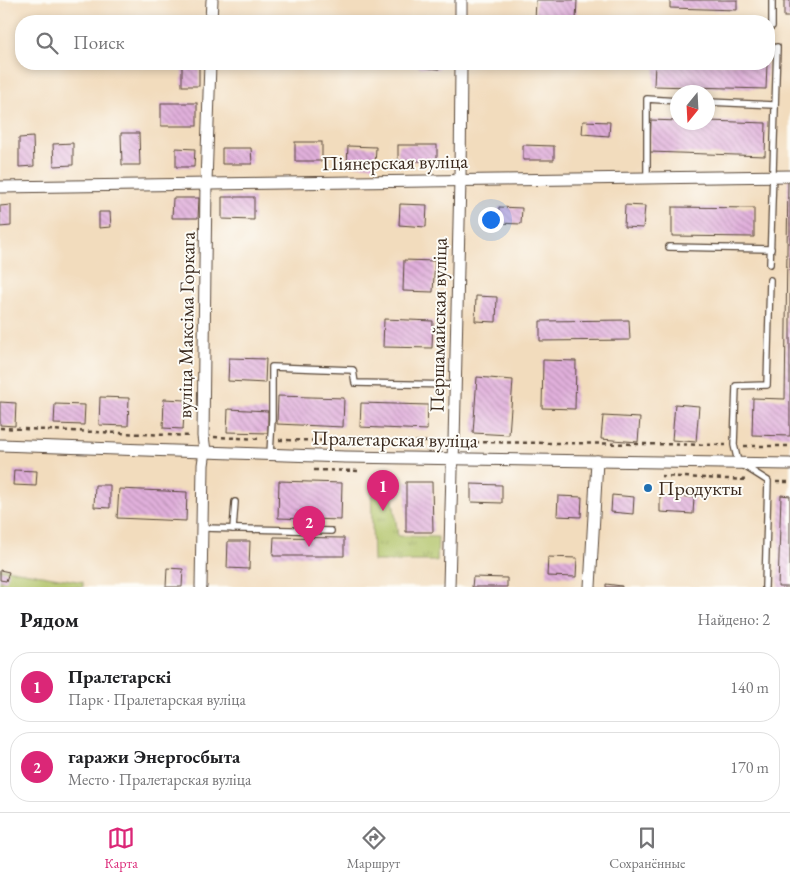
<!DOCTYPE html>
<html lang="ru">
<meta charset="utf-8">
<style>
:root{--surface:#fff;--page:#f6f6f6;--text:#202124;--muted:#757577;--line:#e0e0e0;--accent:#db2777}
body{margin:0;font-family:"EB Garamond",serif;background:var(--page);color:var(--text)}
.compass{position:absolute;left:670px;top:85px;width:45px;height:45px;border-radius:50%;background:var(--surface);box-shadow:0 2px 8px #0003;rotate:198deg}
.you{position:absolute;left:490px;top:219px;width:18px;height:18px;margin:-12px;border:4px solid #fff;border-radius:50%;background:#1a73e8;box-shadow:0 0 0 8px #1a73e833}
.badge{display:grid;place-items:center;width:32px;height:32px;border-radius:50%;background:var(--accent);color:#fff;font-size:16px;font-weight:700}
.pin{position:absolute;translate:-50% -41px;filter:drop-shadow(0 1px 2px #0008)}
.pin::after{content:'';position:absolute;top:26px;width:18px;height:15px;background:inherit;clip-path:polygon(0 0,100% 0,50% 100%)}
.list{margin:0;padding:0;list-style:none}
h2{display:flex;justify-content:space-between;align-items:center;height:65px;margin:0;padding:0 20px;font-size:21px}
h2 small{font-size:16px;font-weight:400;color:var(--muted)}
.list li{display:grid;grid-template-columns:32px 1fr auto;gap:15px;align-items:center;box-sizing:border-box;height:70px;margin:0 10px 10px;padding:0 10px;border:1px solid var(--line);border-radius:20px}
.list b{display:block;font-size:19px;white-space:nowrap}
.list p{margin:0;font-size:16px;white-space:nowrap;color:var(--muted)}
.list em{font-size:16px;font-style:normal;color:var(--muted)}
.icon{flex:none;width:28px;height:28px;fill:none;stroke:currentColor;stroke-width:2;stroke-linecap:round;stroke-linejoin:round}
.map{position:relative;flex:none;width:790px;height:587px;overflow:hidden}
.search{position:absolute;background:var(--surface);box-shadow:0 2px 8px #0003;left:15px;right:15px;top:15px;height:55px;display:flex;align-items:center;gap:12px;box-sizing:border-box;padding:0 18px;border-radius:20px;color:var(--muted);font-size:19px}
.sheet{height:225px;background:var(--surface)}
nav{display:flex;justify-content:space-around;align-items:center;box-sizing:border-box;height:70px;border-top:1px solid var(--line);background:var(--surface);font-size:14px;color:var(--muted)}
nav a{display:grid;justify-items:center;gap:2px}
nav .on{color:var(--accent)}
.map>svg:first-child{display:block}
.grass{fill:#b1c367;stroke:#767642}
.park{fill:url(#park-tufts);stroke:#767642}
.building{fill:url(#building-back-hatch)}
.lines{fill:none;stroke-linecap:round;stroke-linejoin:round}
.service-casing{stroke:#564536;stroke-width:8}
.minor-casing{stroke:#564536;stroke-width:13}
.path{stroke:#564536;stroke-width:2.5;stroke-dasharray:4 4;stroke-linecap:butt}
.service{stroke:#fff;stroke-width:5.5}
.minor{stroke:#fff;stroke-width:11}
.poi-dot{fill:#1f6fb2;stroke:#fdfcf7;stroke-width:2}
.labels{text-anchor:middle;stroke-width:4;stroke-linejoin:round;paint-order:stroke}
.street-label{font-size:20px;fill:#3b2a1e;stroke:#fdfcf7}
.poi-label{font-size:20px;fill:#3b2a1e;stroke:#fdfcf7;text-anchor:start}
</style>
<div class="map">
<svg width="790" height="587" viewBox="0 0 790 587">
<defs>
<pattern id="park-tufts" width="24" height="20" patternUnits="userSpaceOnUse" patternTransform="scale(1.25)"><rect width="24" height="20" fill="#b1c367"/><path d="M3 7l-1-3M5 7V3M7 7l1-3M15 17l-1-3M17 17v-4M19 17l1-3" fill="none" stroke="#919f54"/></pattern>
<pattern id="building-back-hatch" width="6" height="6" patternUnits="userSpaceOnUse" patternTransform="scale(1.25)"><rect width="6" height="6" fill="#e1b0dc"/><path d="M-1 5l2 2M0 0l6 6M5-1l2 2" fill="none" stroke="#b88fb2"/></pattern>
</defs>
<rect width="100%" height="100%" fill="#fdfcf7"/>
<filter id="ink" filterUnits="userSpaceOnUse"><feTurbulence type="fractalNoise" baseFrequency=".02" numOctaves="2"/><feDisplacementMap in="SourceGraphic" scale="10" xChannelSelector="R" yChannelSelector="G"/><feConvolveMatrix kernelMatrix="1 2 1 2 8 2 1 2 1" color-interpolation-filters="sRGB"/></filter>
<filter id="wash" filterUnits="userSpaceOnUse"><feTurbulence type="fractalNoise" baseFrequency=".0096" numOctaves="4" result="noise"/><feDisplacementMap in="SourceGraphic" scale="20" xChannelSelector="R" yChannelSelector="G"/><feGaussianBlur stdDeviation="1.12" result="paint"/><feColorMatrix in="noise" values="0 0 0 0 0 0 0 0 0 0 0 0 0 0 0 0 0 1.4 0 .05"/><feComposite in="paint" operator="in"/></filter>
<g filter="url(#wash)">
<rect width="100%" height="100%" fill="#f2dcbd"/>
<polygon class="grass" points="0,568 83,582 83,587 0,587"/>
<polygon class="park" points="371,486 391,486 398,536 438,537 437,561 373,561"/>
<g id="blocks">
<g class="building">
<polygon points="536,0 577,0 576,21 535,21"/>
<polygon points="670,0 737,0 737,10 670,8"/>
<rect x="784" y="0" width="6" height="17"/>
<rect x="182" y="64" width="17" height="22"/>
<polygon points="418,64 439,64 439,69 418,67"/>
<polygon points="655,64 767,64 766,89 654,86"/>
<rect x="161" y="103" width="36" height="23"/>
<polygon points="651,120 678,121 678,122 708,121 766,123 765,156 650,152"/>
<polygon points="583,121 610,122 609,136 582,134"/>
<polygon points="121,133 139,133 140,165 122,165"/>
<polygon points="33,137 34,166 19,167 19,138"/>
<rect x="295" y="142" width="27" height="19"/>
<polygon points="73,143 73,165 54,166 53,144"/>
<rect x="398" y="145" width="39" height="16"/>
<polygon points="523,145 554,146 554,160 523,160"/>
<polygon points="348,146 376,147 375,166 347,165"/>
<polygon points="176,148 195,149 194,167 176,167"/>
<polygon points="222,148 251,148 252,164 222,164"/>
<polygon points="788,179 790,179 790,436 752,435 753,398 785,399"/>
<polygon points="222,197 254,197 254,220 222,219"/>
<polygon points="173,198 199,198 198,218 172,218"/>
<polygon points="400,204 427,205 426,227 399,225"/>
<polygon points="11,205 11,226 0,227 0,206"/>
<polygon points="625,205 645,206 643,228 624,227"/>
<polygon points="499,207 522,208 521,224 498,223"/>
<polygon points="672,207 754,208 754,237 672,236"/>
<polygon points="99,212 110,212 111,227 99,228"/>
<polygon points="404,260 435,261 433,292 403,291"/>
<polygon points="476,296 497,297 496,322 475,321"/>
<polygon points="384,319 433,321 432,348 383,347"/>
<polygon points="629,320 630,340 540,341 540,321"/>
<polygon points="229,358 266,359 265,383 228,381"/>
<polygon points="543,360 576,361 575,409 542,408"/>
<polygon points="477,377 513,380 509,435 473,433"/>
<polygon points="278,396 344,398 343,427 277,424"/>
<polygon points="100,397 129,398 128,426 99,425"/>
<polygon points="164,399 185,400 183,429 163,428"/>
<polygon points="0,402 16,403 15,426 0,425"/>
<polygon points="361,403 428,405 427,430 360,427"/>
<polygon points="55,404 85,405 84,425 54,424"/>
<polygon points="675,404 699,406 696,442 672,440"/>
<polygon points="228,409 268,411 268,433 227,432"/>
<polygon points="603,416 640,418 638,442 601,439"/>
<polygon points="14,470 37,471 36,486 13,485"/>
<polygon points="279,481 342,483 341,520 278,518"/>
<polygon points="406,482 432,482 433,532 406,532"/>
<polygon points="471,484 502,485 502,503 471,502"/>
<polygon points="95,485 110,485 110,508 94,507"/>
<polygon points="119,489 187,492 186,521 117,518"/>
<polygon points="612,495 634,497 633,514 611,512"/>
<polygon points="781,495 790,496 790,587 778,587"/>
<polygon points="558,496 582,497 581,517 557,516"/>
<polygon points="660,496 694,497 693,514 660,512"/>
<polygon points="274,537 344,538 344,556 273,556"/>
<polygon points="228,541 250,541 249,569 227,568"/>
<polygon points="548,557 577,558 576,577 547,576"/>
<polygon points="167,568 183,569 182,587 166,587"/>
<polygon points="0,570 9,572 6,581 0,580"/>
<polygon points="473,577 507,578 507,587 472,587"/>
<polygon points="606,584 622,586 622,587 606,587"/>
</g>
</g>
</g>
<g filter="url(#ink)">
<use href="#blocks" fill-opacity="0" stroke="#564536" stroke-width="1"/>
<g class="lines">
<g class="service-casing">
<g id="service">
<polyline points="769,26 772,26 772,0"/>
<polyline points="708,102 774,105"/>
<polyline points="647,178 647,99 678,101"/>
<polyline points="669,247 771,249"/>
<polyline points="770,264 777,47"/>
<polyline points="270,454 272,419 272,367 353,370 355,383 455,385"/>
<polyline points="203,528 331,531"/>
<polyline points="233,529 235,502"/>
<polyline points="765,587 768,481 738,462 734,445 736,386 767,385 770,280"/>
</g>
</g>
<g class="minor-casing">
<g id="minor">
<polyline points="211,21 212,0"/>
<polyline points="461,21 461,0"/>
<polyline points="0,187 790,176"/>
<polyline points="0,445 345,457 790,464"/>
<polyline points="201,587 203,465 205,451 203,436 206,183 210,64"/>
<polyline points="449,587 452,470 454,442 460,179 461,64"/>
<polyline points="590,587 597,461"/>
</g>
</g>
<g class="path">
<polyline points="0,428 191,436"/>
<polyline points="214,437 261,439"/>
<polyline points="279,440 441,442"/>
<polyline points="467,442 726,445"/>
<polyline points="744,446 790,446"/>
<polyline points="314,470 361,471"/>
<polyline points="661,476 748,480"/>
<polyline points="776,482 790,482"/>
</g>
<use href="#service" class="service"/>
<use href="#minor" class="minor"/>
</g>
</g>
<circle class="poi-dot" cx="648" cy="488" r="5"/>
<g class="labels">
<g class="street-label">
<text transform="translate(395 162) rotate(-1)" y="7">Піянерская вуліца</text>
<text transform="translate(186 325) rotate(-89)" y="7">вуліца Максіма Горкага</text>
<text transform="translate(438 325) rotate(-89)" y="7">Першамайская вуліца</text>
<text transform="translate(395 439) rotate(1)" y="7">Пралетарская вуліца</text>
</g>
<g class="poi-label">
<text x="658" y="495">Продукты</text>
</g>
</g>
</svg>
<svg class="compass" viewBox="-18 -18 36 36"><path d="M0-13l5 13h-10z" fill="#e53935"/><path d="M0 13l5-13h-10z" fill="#757577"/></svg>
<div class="you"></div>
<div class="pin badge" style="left:383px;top:511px">1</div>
<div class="pin badge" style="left:309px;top:547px">2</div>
<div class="search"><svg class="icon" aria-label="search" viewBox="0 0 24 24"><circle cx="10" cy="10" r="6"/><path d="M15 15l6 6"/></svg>Поиск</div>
</div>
<section class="sheet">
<h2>Рядом<small>Найдено: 2</small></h2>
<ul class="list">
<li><span class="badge">1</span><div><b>Пралетарскі</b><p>Парк · Пралетарская вуліца</p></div><em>140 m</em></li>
<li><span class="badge">2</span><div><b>гаражи Энергосбыта</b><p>Место · Пралетарская вуліца</p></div><em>170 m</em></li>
</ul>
</section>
<nav>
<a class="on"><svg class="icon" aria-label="map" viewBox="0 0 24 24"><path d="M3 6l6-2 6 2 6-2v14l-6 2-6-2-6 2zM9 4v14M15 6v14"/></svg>Карта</a>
<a><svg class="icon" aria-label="directions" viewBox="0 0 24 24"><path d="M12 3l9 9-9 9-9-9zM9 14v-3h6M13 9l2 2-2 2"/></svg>Маршрут</a>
<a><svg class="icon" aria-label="saved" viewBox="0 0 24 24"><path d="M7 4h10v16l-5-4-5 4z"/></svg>Сохранённые</a>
</nav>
